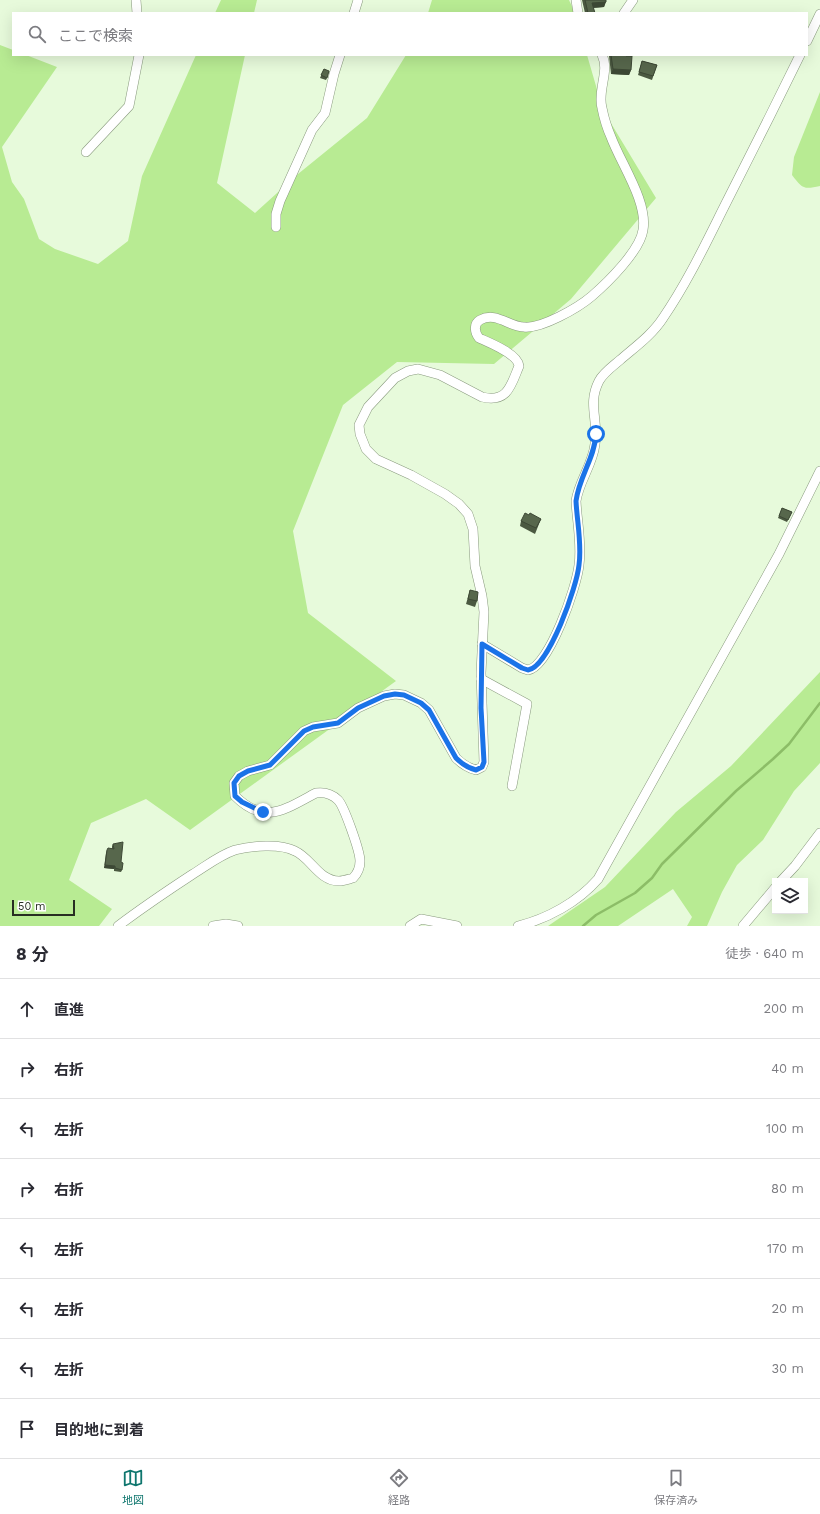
<!DOCTYPE html>
<html lang="ja">
<meta charset="utf-8">
<style>
:root{--surface:#fff;--page:#f7f7f7;--text:#2b2b33;--muted:#7c7c81;--line:#e1e1e2;--accent:#0f766e}
body{margin:0;font-family:"Work Sans","Noto Sans JP",sans-serif;background:var(--page);color:var(--text)}
.controls{position:absolute;right:12px;bottom:12px;display:grid;overflow:hidden;border-radius:0px;box-shadow:0 4px 16px #0002}
.controls button{width:36px;height:36px;display:grid;place-items:center;padding:0;border:0;border-bottom:1px solid var(--line);background:var(--surface);color:var(--text);font:20px sans-serif}
.scale{position:absolute;left:12px;bottom:10px;width:63px;box-sizing:border-box;padding-left:4px;border:2px solid #272e22;border-top:0;font-size:11px;line-height:14px;white-space:nowrap;color:#272e22;-webkit-text-stroke:3px #fff;paint-order:stroke}
.stop{position:absolute;width:12px;height:12px;margin:-9px;border:3px solid #1a73e8;border-radius:50%;background:#fff}
.stop.end{background:#1a73e8;border-color:#fff;box-shadow:0 1px 4px #0008}
.list{margin:0;padding:0;list-style:none}
h2{display:flex;justify-content:space-between;align-items:center;height:52px;margin:0;padding:0 16px;font-size:17px}
h2 small{font-size:13px;font-weight:400;color:var(--muted)}
.list li{display:grid;grid-template-columns:26px 1fr auto;gap:12px;align-items:center;box-sizing:border-box;height:60px;padding:0 16px;border-top:1px solid var(--line)}
.list b{display:block;font-size:15px;white-space:nowrap}
.list em{font-size:13px;font-style:normal;color:var(--muted)}
.icon{flex:none;width:22px;height:22px;fill:none;stroke:currentColor;stroke-width:2;stroke-linecap:round;stroke-linejoin:round}
.map{position:relative;flex:none;width:820px;height:926px;overflow:hidden}
.search{position:absolute;background:var(--surface);box-shadow:0 4px 16px #0002;left:12px;right:12px;top:12px;height:44px;display:flex;align-items:center;gap:10px;box-sizing:border-box;padding:0 14px;border-radius:0px;color:var(--muted);font-size:15px}
.sheet{height:532px;background:var(--surface)}
nav{display:flex;justify-content:space-around;align-items:center;box-sizing:border-box;height:56px;border-top:1px solid var(--line);background:var(--surface);font-size:11px;color:var(--muted)}
nav a{display:grid;justify-items:center;gap:2px}
nav .on{color:var(--accent)}
.map>svg:first-child{display:block}
.green{fill:#b8eb93}
.lines{fill:none;stroke-linecap:round;stroke-linejoin:round}
.stream{stroke:#8cbd67;stroke-width:2.5}
.minor-casing{stroke:#899a7e;stroke-width:10}
.minor{stroke:#fff;stroke-width:9}
.wall{fill:#4b5941}
.shaded-wall{fill:#3d4835}
.building{fill:#57674c;stroke:#3d4835}
.route{stroke:#1a73e8;stroke-width:5}
</style>
<div class="map">
<svg width="820" height="926" viewBox="0 0 820 926">
<rect width="100%" height="100%" fill="#e7fadb"/>
<g class="green">
<polygon points="221,0 257,0 254,13 215,13"/>
<polygon points="432,0 569,0 575,13 428,13"/>
<polygon points="0,45 13,50 13,55 26,55 57,67 2,147 12,182 24,199 39,239 55,249 98,264 128,241 142,176 196,55 245,55 217,183 255,213 298,174 367,118 406,55 587,55 603,110 656,198 571,299 494,364 397,362 343,405 293,531 308,613 396,681 190,830 146,799 91,823 69,880 112,909 99,926 0,926"/>
<path d="M820 92V186C803 190 802 188 792 175L794 157Z"/>
<polygon points="820,672 820,763 794,791 763,840 737,865 722,892 707,926 687,926 692,917 673,889 618,926 548,926 605,887 676,812 731,766"/>
</g>
<g class="lines">
<polyline class="stream" points="583,926 596,915 635,893 652,878 662,864 736,791 773,759 789,744 820,703"/>
<g class="minor-casing">
<g id="minor">
<polyline points="136,0 137,13"/>
<polyline points="576,0 578,13"/>
<polyline points="354,13 358,0"/>
<polyline points="624,13 633,0"/>
<polyline points="807,41 820,14"/>
<polyline points="86,152 129,106 139,55"/>
<polyline points="276,227 276,214 280,201 312,130 325,113 334,74 340,55"/>
<path d="M482 644 522 668 528 670C549 667 577 586 579 565 582 544 577 522 576 501 579 481 593 464 595 444 599 421 587 404 599 381 603 373 613 366 620 360 635 347 652 335 663 318 687 283 705 245 724 207 750 156 775 106 800 55"/>
<polyline points="481,679 527,704 512,786"/>
<polyline points="781,881 795,866 820,833"/>
<path d="M118 926C142 908 167 891 193 874 206 866 220 855 235 850 251 846 280 843 295 851 311 858 319 881 339 881 343 881 349 879 353 878 358 873 360 867 360 861 360 851 344 806 338 800 332 794 324 792 316 793 285 809 265 826 235 796L234 783 239 776 248 771 270 765 304 731 313 727 338 723 358 708 384 696 395 694 404 695 421 703 429 710 456 758C463 765 468 768 476 770L482 767 484 762 481 673 484 612 482 596 475 566 473 529 468 514 459 504 445 494 411 475 376 459 366 449 360 434 359 425 368 407 395 378 408 371 418 369 440 375 482 397C508 403 511 385 519 366 518 354 490 343 479 338 475 333 473 324 480 320 496 311 509 327 524 327 541 329 578 308 592 296 607 283 640 251 643 230 648 202 621 164 611 137 607 128 604 118 602 108 597 91 610 71 602 55"/>
<polyline points="213,926 226,924 238,926"/>
<polyline points="410,926 421,919 457,926"/>
<path d="M518 926C547 919 578 902 598 879L779 554 820 471"/>
<polyline points="743,926 775,888"/>
</g>
</g>
<use href="#minor" class="minor"/>
</g>
<g class="wall">
<polygon points="582,0 606,0 604,7 593,8 595,13 585,13"/>
<polygon points="609,55 626,55 631,70 629,75 611,74 609,56"/>
<polygon points="642,61 657,65 652,80 638,75"/>
<polygon points="324,69 327,78 326,80 320,78"/>
<polygon points="782,508 792,512 787,522 778,518"/>
<polygon points="529,515 541,519 535,534 520,526 521,521"/>
<polygon points="470,590 477,601 475,607 466,604"/>
<polygon points="113,844 122,870 121,872 114,871 114,869 104,868 106,853 107,850 112,849 112,846"/>
</g>
<g class="shaded-wall">
<polygon points="606,2 604,7 590,8 592,3"/>
<polygon points="613,69 631,70 629,75 611,74"/>
<polygon points="105,865 115,866 114,869 104,868"/>
</g>
<g class="building">
<polygon points="585,0 606,0 606,2 592,3 595,13 588,13"/>
<polygon points="611,55 626,55 626,56 632,56 631,70 613,69"/>
<polygon points="642,61 657,65 653,76 639,72"/>
<polygon points="324,69 329,71 327,78 321,75"/>
<polygon points="782,508 792,512 788,520 779,516"/>
<polygon points="525,513 529,515 530,513 541,519 536,528 521,521"/>
<polygon points="470,590 478,592 477,601 468,599"/>
<polygon points="123,842 121,862 123,863 122,870 115,868 115,866 105,865 107,850 108,848 114,849 113,844"/>
</g>
<g class="lines">
<path class="route" d="M263 812 242 802 235 796 234 783 239 776 248 771 270 765 304 731 313 727 338 723 358 708 384 696 395 694 404 695 421 703 429 710 456 758C463 765 468 768 476 770L482 767 484 762 481 708 482 644 522 668 528 670C549 667 577 586 579 565 582 544 577 522 576 501 579 477 595 457 596 434"/>
</g>
</svg>
<div class="controls">
<button><svg class="icon" aria-label="layers" viewBox="0 0 24 24"><path d="M12 4l9 5-9 5-9-5zM3 14l9 5 9-5"/></svg></button>
</div>
<div class="scale">50 m</div>
<div class="stop" style="left:596px;top:434px"></div>
<div class="stop end" style="left:263px;top:812px"></div>
<div class="search"><svg class="icon" aria-label="search" viewBox="0 0 24 24"><circle cx="10" cy="10" r="6"/><path d="M15 15l6 6"/></svg>ここで検索</div>
</div>
<section class="sheet">
<h2>8 分<small>徒歩 · 640 m</small></h2>
<ul class="list">
<li><svg class="icon" aria-label="ahead" viewBox="0 0 24 24"><path d="M12 20V5M6 11l6-6 6 6"/></svg><div><b>直進</b></div><em>200 m</em></li>
<li><svg class="icon" aria-label="right" viewBox="0 0 24 24"><path d="M7 20v-9h11M14 6l5 5-5 5"/></svg><div><b>右折</b></div><em>40 m</em></li>
<li><svg class="icon" aria-label="left" viewBox="0 0 24 24"><path d="M17 20v-9H6M10 6l-5 5 5 5"/></svg><div><b>左折</b></div><em>100 m</em></li>
<li><svg class="icon" aria-label="right" viewBox="0 0 24 24"><path d="M7 20v-9h11M14 6l5 5-5 5"/></svg><div><b>右折</b></div><em>80 m</em></li>
<li><svg class="icon" aria-label="left" viewBox="0 0 24 24"><path d="M17 20v-9H6M10 6l-5 5 5 5"/></svg><div><b>左折</b></div><em>170 m</em></li>
<li><svg class="icon" aria-label="left" viewBox="0 0 24 24"><path d="M17 20v-9H6M10 6l-5 5 5 5"/></svg><div><b>左折</b></div><em>20 m</em></li>
<li><svg class="icon" aria-label="left" viewBox="0 0 24 24"><path d="M17 20v-9H6M10 6l-5 5 5 5"/></svg><div><b>左折</b></div><em>30 m</em></li>
<li><svg class="icon" aria-label="arrive" viewBox="0 0 24 24"><path d="M6 21V4h12l-3 4 3 4H6"/></svg><div><b>目的地に到着</b></div></li>
</ul>
</section>
<nav>
<a class="on"><svg class="icon" aria-label="map" viewBox="0 0 24 24"><path d="M3 6l6-2 6 2 6-2v14l-6 2-6-2-6 2zM9 4v14M15 6v14"/></svg>地図</a>
<a><svg class="icon" aria-label="directions" viewBox="0 0 24 24"><path d="M12 3l9 9-9 9-9-9zM9 14v-3h6M13 9l2 2-2 2"/></svg>経路</a>
<a><svg class="icon" aria-label="saved" viewBox="0 0 24 24"><path d="M7 4h10v16l-5-4-5 4z"/></svg>保存済み</a>
</nav>
